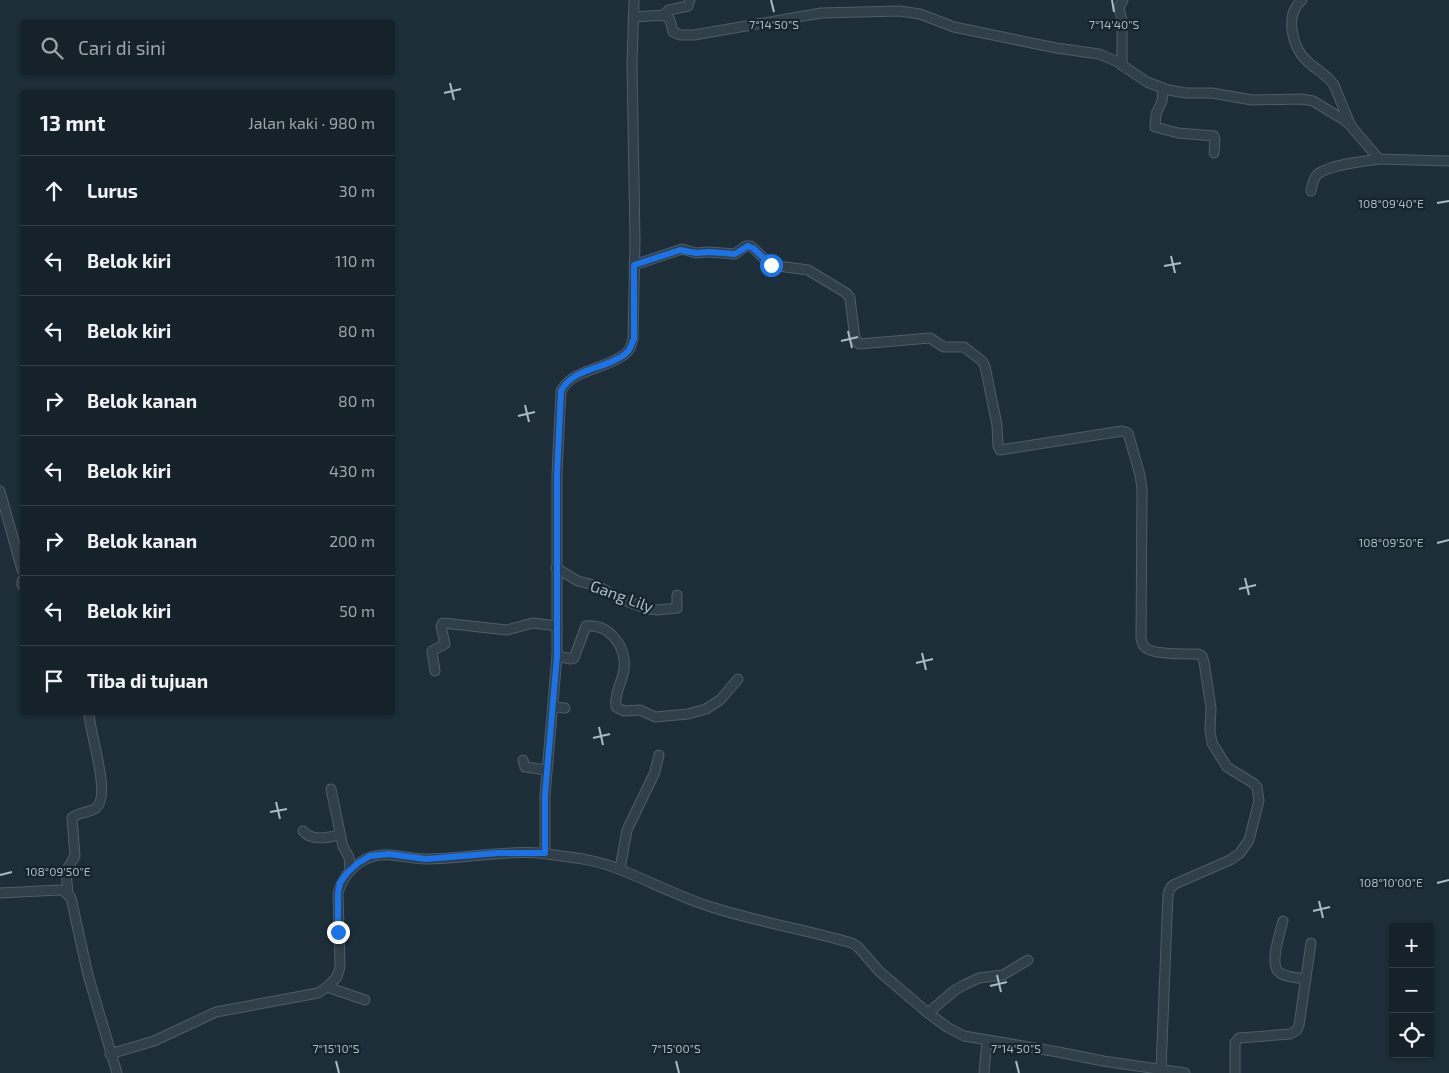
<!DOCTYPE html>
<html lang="id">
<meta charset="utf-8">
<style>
:root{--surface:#16222a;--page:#1f2a32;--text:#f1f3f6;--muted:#9ea4a8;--line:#353f47}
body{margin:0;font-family:"Exo 2",sans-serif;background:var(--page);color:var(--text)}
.controls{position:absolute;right:15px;bottom:15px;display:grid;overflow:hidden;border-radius:5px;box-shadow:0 1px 4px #0004}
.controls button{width:45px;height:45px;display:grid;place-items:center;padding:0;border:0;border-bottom:1px solid var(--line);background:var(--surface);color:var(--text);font:25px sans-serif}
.stop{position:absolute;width:15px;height:15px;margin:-11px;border:4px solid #1a73e8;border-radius:50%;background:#fff}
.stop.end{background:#1a73e8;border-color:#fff;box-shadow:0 1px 5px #0008}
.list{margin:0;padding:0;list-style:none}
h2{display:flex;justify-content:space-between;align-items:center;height:65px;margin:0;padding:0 20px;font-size:21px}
h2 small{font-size:16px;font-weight:400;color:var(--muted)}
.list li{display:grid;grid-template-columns:32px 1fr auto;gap:15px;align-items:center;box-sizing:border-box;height:70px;padding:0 20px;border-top:1px solid var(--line)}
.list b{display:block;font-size:19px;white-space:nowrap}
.list em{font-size:16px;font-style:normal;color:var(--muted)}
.icon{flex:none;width:28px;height:28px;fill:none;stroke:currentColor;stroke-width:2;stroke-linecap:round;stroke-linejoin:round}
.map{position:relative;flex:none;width:1449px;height:1073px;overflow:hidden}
.search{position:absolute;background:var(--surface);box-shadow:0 1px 4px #0004;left:20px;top:20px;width:375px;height:55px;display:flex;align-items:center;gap:12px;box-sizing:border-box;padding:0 18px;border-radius:5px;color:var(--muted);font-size:19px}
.panel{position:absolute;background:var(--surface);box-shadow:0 1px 4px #0004;left:20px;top:90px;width:375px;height:625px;border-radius:5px}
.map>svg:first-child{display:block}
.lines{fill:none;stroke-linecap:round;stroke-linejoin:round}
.minor-casing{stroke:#4e5d67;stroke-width:11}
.minor{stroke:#313f48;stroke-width:9}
.route{stroke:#1a73e8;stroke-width:6}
.ticks{fill:none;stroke:#aabac6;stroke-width:2}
.labels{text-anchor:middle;stroke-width:4.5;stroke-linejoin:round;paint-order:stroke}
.street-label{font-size:16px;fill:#aabac6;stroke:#16242c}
.ticks-label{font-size:12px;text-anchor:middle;fill:#aabac6;stroke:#16242c;stroke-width:4.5;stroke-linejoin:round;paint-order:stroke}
</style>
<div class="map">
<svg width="1449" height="1073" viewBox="0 0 1449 1073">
<rect width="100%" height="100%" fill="#1d2e38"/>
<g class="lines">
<g class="minor-casing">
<g id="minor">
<path d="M1302 0C1284 15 1292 48 1308 62 1317 70 1327 75 1334 85L1350 124"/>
<polyline points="662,16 669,10 688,6 690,0"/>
<polyline points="633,17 666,15 670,20 673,32 681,35 694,35 821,13 900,11 920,14 954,27 1056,48 1099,54 1116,61 1147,82 1168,90 1186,93 1212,93 1252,100 1302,99 1313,101 1341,118 1350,125 1379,159 1449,161"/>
<polyline points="1122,65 1122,21 1119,7 1123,0"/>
<polyline points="1163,88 1162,101 1156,114 1155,127 1178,133 1214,136 1215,139 1214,153"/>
<path d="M1311 191C1312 186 1313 180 1316 176 1324 165 1366 161 1379 159"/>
<path d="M634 265 682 249 696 253 709 252 735 254 746 246H751L771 265 808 270 846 293 850 298 855 339 859 344 930 338 944 347H964L982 361 985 366 997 425 998 446 1000 450 1122 431 1128 433 1140 475 1142 489 1141 638C1142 641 1142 644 1144 646 1150 655 1186 654 1198 654L1202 656 1204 662 1211 708 1210 730 1212 743 1227 767 1253 783 1257 787 1259 801 1249 840 1240 853 1230 860 1175 884 1171 887 1168 894 1161 1069"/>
<polyline points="0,491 22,570"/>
<polyline points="556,568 578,581 598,586 621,599 648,609 658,610 677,608 677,595"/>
<polyline points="22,581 22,585"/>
<path d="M557 656 571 659 574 658 586 626C609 624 627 646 624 670 622 682 614 694 616 707L624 711 640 710 655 717 688 714 706 709 720 700 738 679"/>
<polyline points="435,671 432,651 445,644 441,626 443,623 507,630 533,623 557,626"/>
<polyline points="553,707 565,708"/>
<polyline points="523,760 525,767 547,770"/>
<polyline points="331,789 343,847 349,857 350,871"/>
<path d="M303 831C312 842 329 837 340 835"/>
<path d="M545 853V795L557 656V474L561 391C572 371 598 370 617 359 621 357 626 354 629 350 631 347 632 342 633 339L635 240 632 64 634 0"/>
<polyline points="620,869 627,830 655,772 659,755"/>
<polyline points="0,893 60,890 65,892 71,898 88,975 117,1073"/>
<path d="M68 894 66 871 75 856 72 818C78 812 89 813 96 808 112 795 89 733 89 712"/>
<path d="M1283 921C1280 933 1269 964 1279 972 1284 977 1298 978 1306 979"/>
<polyline points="327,987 365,1000"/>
<polyline points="928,1013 955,990 966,984 979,978 1003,975 1028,960"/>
<path d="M110 1054 154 1041 216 1012 318 993 327 987 337 977 340 967 338 893C345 869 366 852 391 855 403 856 414 859 425 859 466 859 506 849 547 854 571 857 598 860 621 870 649 881 676 895 705 905 753 921 803 929 852 943L858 947 880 972 928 1013 947 1027 964 1036 1058 1052 1103 1061 1185 1073"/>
<polyline points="984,1073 987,1041"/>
<polyline points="1235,1073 1235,1043 1239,1038 1290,1034 1297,1030 1299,1025 1311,943"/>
</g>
</g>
<use href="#minor" class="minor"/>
</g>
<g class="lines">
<path class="route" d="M338 932V893L340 883 347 873 358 863 370 856 389 854 426 859 498 853H545V795L557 656V474L561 391C572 370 597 370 617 359 621 357 626 354 629 350 631 347 632 342 634 339V265L680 250 696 253 709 252 735 254 748 246 753 248 771 265"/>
</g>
<path class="ticks" d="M771 0 774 12M1112 0 1114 12M450 83 454 100M444 93 461 89M1437 203 1449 201M1171 256 1175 273M1164 266 1181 263M848 331 852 348M841 341 858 337M525 405 529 422M518 416 535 412M1437 543 1449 540M1245 578 1249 595M1239 589 1256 585M922 653 926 670M916 663 933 659M599 727 603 745M593 738 610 734M276 802 280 819M270 812 287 809M0 875 12 872M1437 883 1449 880M1319 901 1323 918M1313 911 1330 907M997 975 1001 992M990 986 1007 982M336 1061 339 1073M676 1061 679 1073M1016 1061 1019 1073"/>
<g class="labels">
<g class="street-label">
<text transform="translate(622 596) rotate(20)" y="6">Gang Lily</text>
</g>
</g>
<g class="ticks-label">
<text x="774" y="29">7°14'50"S</text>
<text x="1114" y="29">7°14'40"S</text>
<text x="1391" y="208">108°09'40"E</text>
<text x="1391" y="547">108°09'50"E</text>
<text x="58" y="876">108°09'50"E</text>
<text x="1391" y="887">108°10'00"E</text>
<text x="336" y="1053">7°15'10"S</text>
<text x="676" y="1053">7°15'00"S</text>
<text x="1016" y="1053">7°14'50"S</text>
</g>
</svg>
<div class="controls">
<button>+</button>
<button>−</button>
<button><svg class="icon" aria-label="locate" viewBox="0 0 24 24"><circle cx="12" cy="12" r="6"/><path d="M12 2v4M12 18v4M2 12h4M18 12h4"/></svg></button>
</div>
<div class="stop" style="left:771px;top:265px"></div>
<div class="stop end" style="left:338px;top:932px"></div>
<div class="search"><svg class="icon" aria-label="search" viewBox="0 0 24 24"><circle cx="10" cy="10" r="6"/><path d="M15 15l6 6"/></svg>Cari di sini</div>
<section class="panel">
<h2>13 mnt<small>Jalan kaki · 980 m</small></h2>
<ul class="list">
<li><svg class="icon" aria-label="ahead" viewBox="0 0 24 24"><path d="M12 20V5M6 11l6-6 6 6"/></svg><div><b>Lurus</b></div><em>30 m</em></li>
<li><svg class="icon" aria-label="left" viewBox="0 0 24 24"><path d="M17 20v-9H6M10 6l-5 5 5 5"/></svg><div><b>Belok kiri</b></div><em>110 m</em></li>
<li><svg class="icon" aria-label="left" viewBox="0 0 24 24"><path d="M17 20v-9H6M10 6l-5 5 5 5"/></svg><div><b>Belok kiri</b></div><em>80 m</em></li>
<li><svg class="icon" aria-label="right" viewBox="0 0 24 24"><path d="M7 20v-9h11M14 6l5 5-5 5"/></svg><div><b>Belok kanan</b></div><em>80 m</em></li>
<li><svg class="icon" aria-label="left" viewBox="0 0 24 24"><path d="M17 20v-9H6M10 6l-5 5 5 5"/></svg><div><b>Belok kiri</b></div><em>430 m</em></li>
<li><svg class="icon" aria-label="right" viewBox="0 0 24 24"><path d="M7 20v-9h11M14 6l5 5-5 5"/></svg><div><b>Belok kanan</b></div><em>200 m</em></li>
<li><svg class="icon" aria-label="left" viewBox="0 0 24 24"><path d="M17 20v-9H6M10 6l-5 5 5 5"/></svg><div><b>Belok kiri</b></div><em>50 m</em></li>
<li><svg class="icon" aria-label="arrive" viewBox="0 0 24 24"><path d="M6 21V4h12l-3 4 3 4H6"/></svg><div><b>Tiba di tujuan</b></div></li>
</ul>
</section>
</div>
